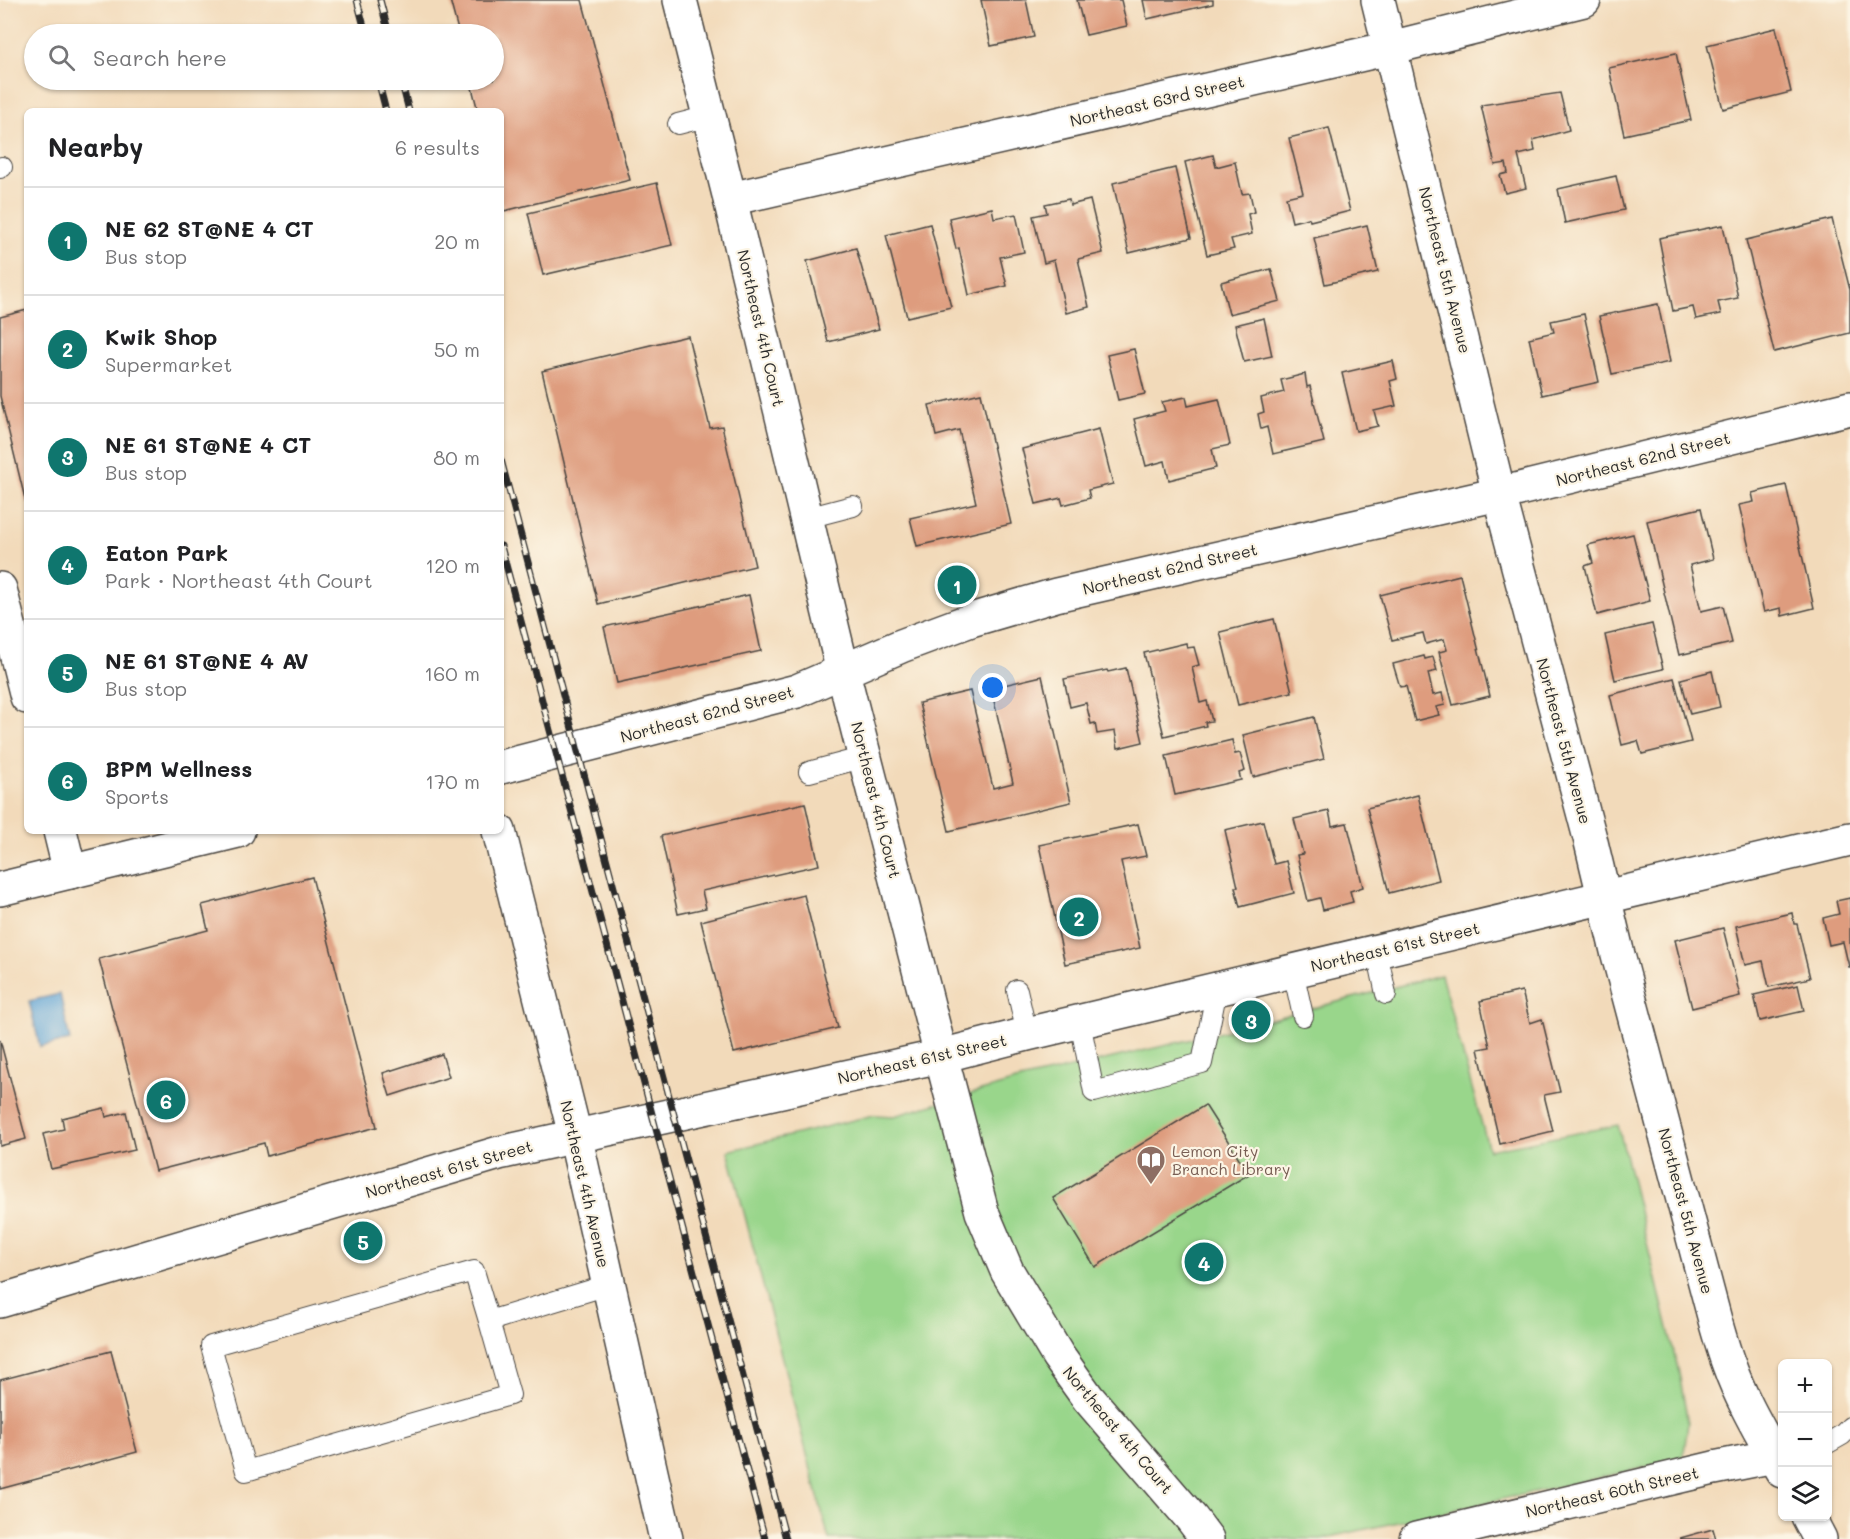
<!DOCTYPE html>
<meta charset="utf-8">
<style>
:root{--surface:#fff;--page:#f2f2f2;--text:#202124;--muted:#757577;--line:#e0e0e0;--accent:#0f766e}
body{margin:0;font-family:Mali,sans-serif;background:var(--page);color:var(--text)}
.controls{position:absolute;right:18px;bottom:18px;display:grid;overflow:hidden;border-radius:9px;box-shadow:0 2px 4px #0004}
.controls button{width:54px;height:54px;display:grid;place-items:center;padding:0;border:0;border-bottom:2px solid var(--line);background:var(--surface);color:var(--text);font:30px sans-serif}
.you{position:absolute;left:993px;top:688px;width:21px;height:21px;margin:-15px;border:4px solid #fff;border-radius:50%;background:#1a73e8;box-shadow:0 0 0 9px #1a73e833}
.badge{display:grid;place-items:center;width:39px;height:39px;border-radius:50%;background:var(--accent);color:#fff;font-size:20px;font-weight:700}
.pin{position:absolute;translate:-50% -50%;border:3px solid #fff;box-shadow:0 2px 6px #0006}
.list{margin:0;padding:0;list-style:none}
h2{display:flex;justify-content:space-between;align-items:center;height:78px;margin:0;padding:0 24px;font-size:26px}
h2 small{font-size:20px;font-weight:400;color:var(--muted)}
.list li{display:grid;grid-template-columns:39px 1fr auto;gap:18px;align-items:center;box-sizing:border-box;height:108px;padding:0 24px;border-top:2px solid var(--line)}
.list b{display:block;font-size:22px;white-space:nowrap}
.list p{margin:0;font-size:20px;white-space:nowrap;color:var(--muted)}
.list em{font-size:20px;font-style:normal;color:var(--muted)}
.icon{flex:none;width:33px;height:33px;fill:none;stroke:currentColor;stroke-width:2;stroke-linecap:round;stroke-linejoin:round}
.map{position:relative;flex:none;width:1850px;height:1539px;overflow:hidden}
.search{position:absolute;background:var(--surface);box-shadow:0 2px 4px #0004;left:24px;top:24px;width:480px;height:66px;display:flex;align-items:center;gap:15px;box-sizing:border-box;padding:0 21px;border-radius:33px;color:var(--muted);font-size:22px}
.panel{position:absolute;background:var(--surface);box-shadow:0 2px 4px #0004;left:24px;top:108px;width:480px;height:726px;border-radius:9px}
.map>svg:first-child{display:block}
.green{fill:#99d68b;stroke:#62805b;stroke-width:1.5}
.water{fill:#63a6d7;stroke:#476881;stroke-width:1.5}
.building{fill:#de9c7e}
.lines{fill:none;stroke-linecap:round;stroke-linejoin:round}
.lane-casing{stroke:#494540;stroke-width:22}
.street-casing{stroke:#494540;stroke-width:36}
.secondary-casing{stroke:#494540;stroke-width:36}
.lane{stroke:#fff;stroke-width:20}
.street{stroke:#fff;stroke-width:33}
.secondary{stroke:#fff;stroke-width:33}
.rail-casing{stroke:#2b2b2b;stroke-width:7}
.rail{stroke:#fcf5e5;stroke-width:4.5;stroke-dasharray:14;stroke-linecap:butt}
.labels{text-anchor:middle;stroke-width:4.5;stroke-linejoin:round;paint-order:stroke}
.street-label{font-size:16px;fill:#2b2b2b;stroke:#fcf5e5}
.education-label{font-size:16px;fill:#785e54;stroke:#fcf5e5;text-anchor:start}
</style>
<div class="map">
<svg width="1850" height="1539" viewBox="0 0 1850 1539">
<rect width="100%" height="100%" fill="#fcf5e5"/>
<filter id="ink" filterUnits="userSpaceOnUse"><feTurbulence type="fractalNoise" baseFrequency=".0167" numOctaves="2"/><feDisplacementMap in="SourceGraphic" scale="12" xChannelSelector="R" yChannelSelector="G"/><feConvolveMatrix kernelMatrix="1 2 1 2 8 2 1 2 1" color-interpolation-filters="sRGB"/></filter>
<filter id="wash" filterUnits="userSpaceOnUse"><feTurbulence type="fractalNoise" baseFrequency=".008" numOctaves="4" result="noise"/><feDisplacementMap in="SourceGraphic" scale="24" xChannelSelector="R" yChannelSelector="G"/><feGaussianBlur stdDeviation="1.35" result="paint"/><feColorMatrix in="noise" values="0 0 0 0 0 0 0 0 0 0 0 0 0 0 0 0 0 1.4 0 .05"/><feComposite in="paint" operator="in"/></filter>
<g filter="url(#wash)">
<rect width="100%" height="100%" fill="#f2daba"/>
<polygon class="green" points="1441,975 1489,1150 1618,1125 1679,1373 1688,1423 1683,1459 1321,1539 829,1539 728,1151 874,1115 894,1116 1016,1081 1218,1033"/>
<polygon class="water" points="60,994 70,1040 40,1047 29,1001"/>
<g id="blocks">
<g class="building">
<polygon points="450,0 582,0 630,180 504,211 501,200 501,111 478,111 470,80 494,80 494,34 459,34"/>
<polygon points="981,0 1026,0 1034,37 991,46"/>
<polygon points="1077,0 1121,0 1127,26 1086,35"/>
<polygon points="1143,0 1213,0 1213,4 1147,19"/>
<polygon points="1776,28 1791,92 1723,109 1707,45"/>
<polygon points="1676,53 1691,120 1624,135 1609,68"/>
<polygon points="1560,93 1569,130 1533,140 1535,151 1518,155 1526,188 1505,193 1500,175 1508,173 1506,163 1495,165 1481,105"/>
<polygon points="1329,128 1350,211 1310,221 1309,218 1292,222 1286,197 1303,193 1289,138"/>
<polygon points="1213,155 1216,167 1235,162 1242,194 1250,193 1254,212 1248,214 1252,234 1231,239 1234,249 1207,255 1185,162"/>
<polygon points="1175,168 1191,238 1129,253 1113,183"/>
<polygon points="1616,176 1624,210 1565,223 1558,189"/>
<polygon points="657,183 672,245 543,275 528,213"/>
<polygon points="1069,199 1070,205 1090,200 1103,253 1078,259 1089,307 1066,313 1054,260 1044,263 1033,216 1047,213 1045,204"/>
<polygon points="992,208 994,218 1016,214 1024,252 1000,257 1007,286 969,295 959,248 956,249 949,218"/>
<polygon points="1832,219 1850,290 1850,333 1774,352 1746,240"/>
<polygon points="930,224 951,307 907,317 886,235"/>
<polygon points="1367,225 1378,272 1325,284 1314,238"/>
<polygon points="1723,225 1738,298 1718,302 1721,314 1696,319 1693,307 1673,311 1659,238"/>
<polygon points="856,248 879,329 828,342 807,261"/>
<polygon points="1271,269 1280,301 1229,314 1221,282"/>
<polygon points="1658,304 1670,362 1612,374 1599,316"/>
<polygon points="27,310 27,503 26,503 0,396 0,317"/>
<polygon points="1584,314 1599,382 1542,395 1529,338 1554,332 1551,321"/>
<polygon points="1264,318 1272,356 1244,362 1235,325"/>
<polygon points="688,336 710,428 722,426 755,566 598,604 542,371"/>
<polygon points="1134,349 1145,394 1118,400 1107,355"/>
<polygon points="1393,361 1397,379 1390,381 1396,406 1374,411 1378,426 1356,431 1342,373"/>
<polygon points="1305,374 1307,387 1310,386 1324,442 1273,454 1267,427 1261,429 1258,414 1264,412 1261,398 1284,392 1281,380"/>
<polygon points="981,393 1011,524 917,546 910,518 976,503 959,430 936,436 929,405"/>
<polygon points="1186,397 1188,406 1219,399 1230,445 1212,449 1216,468 1169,480 1165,461 1146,466 1134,419 1165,411 1162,402"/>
<polygon points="1099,429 1113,484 1088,490 1090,498 1063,505 1061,498 1036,504 1022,449"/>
<polygon points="1786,485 1814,608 1782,616 1781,608 1764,612 1739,505 1754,502 1752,493"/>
<polygon points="1701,508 1713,559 1690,565 1701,611 1723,606 1732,643 1679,655 1647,521"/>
<polygon points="1633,534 1650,601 1597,615 1585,566 1593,563 1588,545"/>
<polygon points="1460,575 1490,696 1453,705 1439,652 1447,650 1444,639 1426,644 1423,633 1392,640 1380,595"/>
<polygon points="749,595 761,651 617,683 604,627"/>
<polygon points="1274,619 1292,692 1238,705 1220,632"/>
<polygon points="1652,624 1663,669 1615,680 1605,635"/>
<polygon points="1186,643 1187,648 1194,647 1199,665 1192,667 1200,703 1207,701 1212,721 1205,722 1206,726 1164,736 1144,653"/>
<polygon points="1424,656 1425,659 1433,657 1437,671 1428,673 1433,695 1442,693 1445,705 1436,707 1439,715 1415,721 1406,686 1400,687 1393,664"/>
<polygon points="1126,668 1143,742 1118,748 1115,731 1097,734 1095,723 1091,724 1086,703 1070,707 1064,679 1107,670 1108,672"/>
<polygon points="1712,671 1720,707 1690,714 1681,679"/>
<polygon points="1042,676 1071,802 949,831 919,703 970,691 993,788 1013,783 991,688"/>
<polygon points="1674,678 1691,742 1642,754 1638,741 1622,745 1610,695"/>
<polygon points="1314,717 1324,759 1253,777 1243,735"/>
<polygon points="1232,740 1235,754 1240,753 1245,771 1239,773 1241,780 1175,795 1166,756"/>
<polygon points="1418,795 1439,880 1389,893 1367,808"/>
<polygon points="805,803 819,865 702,891 706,908 678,914 661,836"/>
<polygon points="1329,811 1332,826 1347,823 1363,887 1350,891 1353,902 1323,910 1320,898 1308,901 1297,855 1303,854 1294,819"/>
<polygon points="1263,821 1274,864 1286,861 1294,893 1240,907 1235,887 1238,887 1225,830"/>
<polygon points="1138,824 1146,856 1121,861 1140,948 1065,964 1039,845"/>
<polygon points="312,877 377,1127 267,1156 264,1143 155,1171 99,959 208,930 202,905"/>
<polygon points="804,895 838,1028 734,1053 701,921"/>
<polygon points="1850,898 1850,967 1849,967 1843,942 1829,945 1823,918 1839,914 1836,901"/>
<polygon points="1792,913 1794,924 1797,924 1810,978 1769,987 1763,961 1745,965 1736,926"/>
<polygon points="1723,928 1740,996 1692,1008 1675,940"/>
<polygon points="1798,985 1804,1011 1760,1021 1754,995"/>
<polygon points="1522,991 1530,1023 1542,1019 1560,1092 1544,1095 1553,1131 1500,1144 1478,1049 1490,1047 1480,1001"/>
<polygon points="0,1040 26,1139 0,1146"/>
<polygon points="442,1054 449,1077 390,1096 383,1073"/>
<polygon points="1205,1105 1249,1174 1095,1267 1053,1198"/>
<polygon points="104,1108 106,1117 126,1112 135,1150 51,1169 43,1134 64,1129 62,1118"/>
<polygon points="111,1351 137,1452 0,1489 0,1380"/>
<polygon points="1713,1529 1716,1539 1680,1539 1680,1538"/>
</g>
</g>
</g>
<g filter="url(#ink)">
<use href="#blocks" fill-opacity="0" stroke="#494540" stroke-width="1.5"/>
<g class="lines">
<g class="lane-casing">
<g id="lane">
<polyline points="678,124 709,116"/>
<polyline points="0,168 2,167"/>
<polyline points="807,518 853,506"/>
<polyline points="809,772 865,757"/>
<polyline points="1377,952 1386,994"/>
<polyline points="1293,971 1303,1016"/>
<polyline points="1017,990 1027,1034"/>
<polyline points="1080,1022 1094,1092 1202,1063 1217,989"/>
<polyline points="489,1321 510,1395 246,1471 211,1346 474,1271 489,1321 608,1285"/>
<polyline points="1828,1443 1842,1435 1850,1427"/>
</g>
</g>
<g class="street-casing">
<g id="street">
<path d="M1378 0 1499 494 1591 842 1617 951 1716 1324C1720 1338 1724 1352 1729 1365 1742 1402 1763 1436 1782 1471"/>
<polyline points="730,199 1390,48 1584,0"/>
<polyline points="0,589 27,697"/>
<polyline points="60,831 70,872"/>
<polyline points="499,831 575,1135 666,1539"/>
<polyline points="1808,1516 1820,1539"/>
<polyline points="1416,1539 1714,1468 1774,1456"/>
</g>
</g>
<g class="secondary-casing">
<g id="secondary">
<polyline points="680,0 730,199 843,672 941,1056 982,1212 1007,1271 1058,1356 1088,1398 1192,1519 1207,1539"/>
<polyline points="501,767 797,691 901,646 971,620 1056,595 1499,494 1850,408"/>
<polyline points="0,889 238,831"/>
<polyline points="0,1301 499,1153 941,1056 1027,1034 1850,839"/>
</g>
</g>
<use href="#lane" class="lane"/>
<use href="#street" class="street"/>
<use href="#secondary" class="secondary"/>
<g class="rail-casing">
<g id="rail">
<polyline points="357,0 366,34"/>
<polyline points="380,0 389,34"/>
<polyline points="378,80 386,111"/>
<polyline points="401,80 409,111"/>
<polyline points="501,460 786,1539"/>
<polyline points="501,546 765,1539"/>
</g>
</g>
<use href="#rail" class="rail"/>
</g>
</g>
<defs>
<g id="library-pin" transform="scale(1.5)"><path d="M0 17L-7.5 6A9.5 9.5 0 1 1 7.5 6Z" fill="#8d6e63" stroke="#fcf5e5"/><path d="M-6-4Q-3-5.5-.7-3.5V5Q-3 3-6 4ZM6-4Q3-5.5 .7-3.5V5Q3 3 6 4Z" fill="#fff"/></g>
</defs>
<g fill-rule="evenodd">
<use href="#library-pin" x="1151" y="1160"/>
</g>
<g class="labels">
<g class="street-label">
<text transform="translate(1157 101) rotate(-13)" y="6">Northeast 63rd Street</text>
<text transform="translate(1445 270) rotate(76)" y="6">Northeast 5th Avenue</text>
<text transform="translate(761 328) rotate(77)" y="6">Northeast 4th Court</text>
<text transform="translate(1643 459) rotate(-14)" y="6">Northeast 62nd Street</text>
<text transform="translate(1170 569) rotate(-13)" y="6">Northeast 62nd Street</text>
<text transform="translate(707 714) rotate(-15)" y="6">Northeast 62nd Street</text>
<text transform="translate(1564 741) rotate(75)" y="6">Northeast 5th Avenue</text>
<text transform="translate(876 800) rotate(76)" y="6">Northeast 4th Court</text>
<text transform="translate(1395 947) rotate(-13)" y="6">Northeast 61st Street</text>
<text transform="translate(922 1059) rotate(-13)" y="6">Northeast 61st Street</text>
<text transform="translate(449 1169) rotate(-16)" y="6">Northeast 61st Street</text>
<text transform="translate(585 1184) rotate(77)" y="6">Northeast 4th Avenue</text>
<text transform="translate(1686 1211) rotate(75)" y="6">Northeast 5th Avenue</text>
<text transform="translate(1118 1430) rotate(50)" y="6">Northeast 4th Court</text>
<text transform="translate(1612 1492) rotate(-13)" y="6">Northeast 60th Street</text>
</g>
<g class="education-label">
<text x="1172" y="1157">Lemon City<tspan x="1172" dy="18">Branch Library</tspan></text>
</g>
</g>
</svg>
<div class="controls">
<button>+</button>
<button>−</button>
<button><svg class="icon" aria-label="layers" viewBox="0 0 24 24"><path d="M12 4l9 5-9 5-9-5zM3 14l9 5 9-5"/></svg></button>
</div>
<div class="you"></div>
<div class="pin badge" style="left:957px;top:585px">1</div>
<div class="pin badge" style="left:1079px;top:917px">2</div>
<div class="pin badge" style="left:1251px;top:1020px">3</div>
<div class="pin badge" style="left:1204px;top:1262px">4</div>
<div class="pin badge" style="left:363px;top:1241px">5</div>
<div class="pin badge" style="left:166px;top:1100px">6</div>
<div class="search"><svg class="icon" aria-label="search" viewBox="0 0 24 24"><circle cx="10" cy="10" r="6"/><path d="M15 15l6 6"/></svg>Search here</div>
<section class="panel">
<h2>Nearby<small>6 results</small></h2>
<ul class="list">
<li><span class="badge">1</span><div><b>NE 62 ST@NE 4 CT</b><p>Bus stop</p></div><em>20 m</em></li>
<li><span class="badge">2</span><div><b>Kwik Shop</b><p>Supermarket</p></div><em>50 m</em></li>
<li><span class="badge">3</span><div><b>NE 61 ST@NE 4 CT</b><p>Bus stop</p></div><em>80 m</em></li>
<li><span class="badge">4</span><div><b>Eaton Park</b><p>Park · Northeast 4th Court</p></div><em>120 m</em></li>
<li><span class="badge">5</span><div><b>NE 61 ST@NE 4 AV</b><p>Bus stop</p></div><em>160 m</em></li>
<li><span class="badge">6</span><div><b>BPM Wellness</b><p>Sports</p></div><em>170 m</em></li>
</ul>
</section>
</div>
